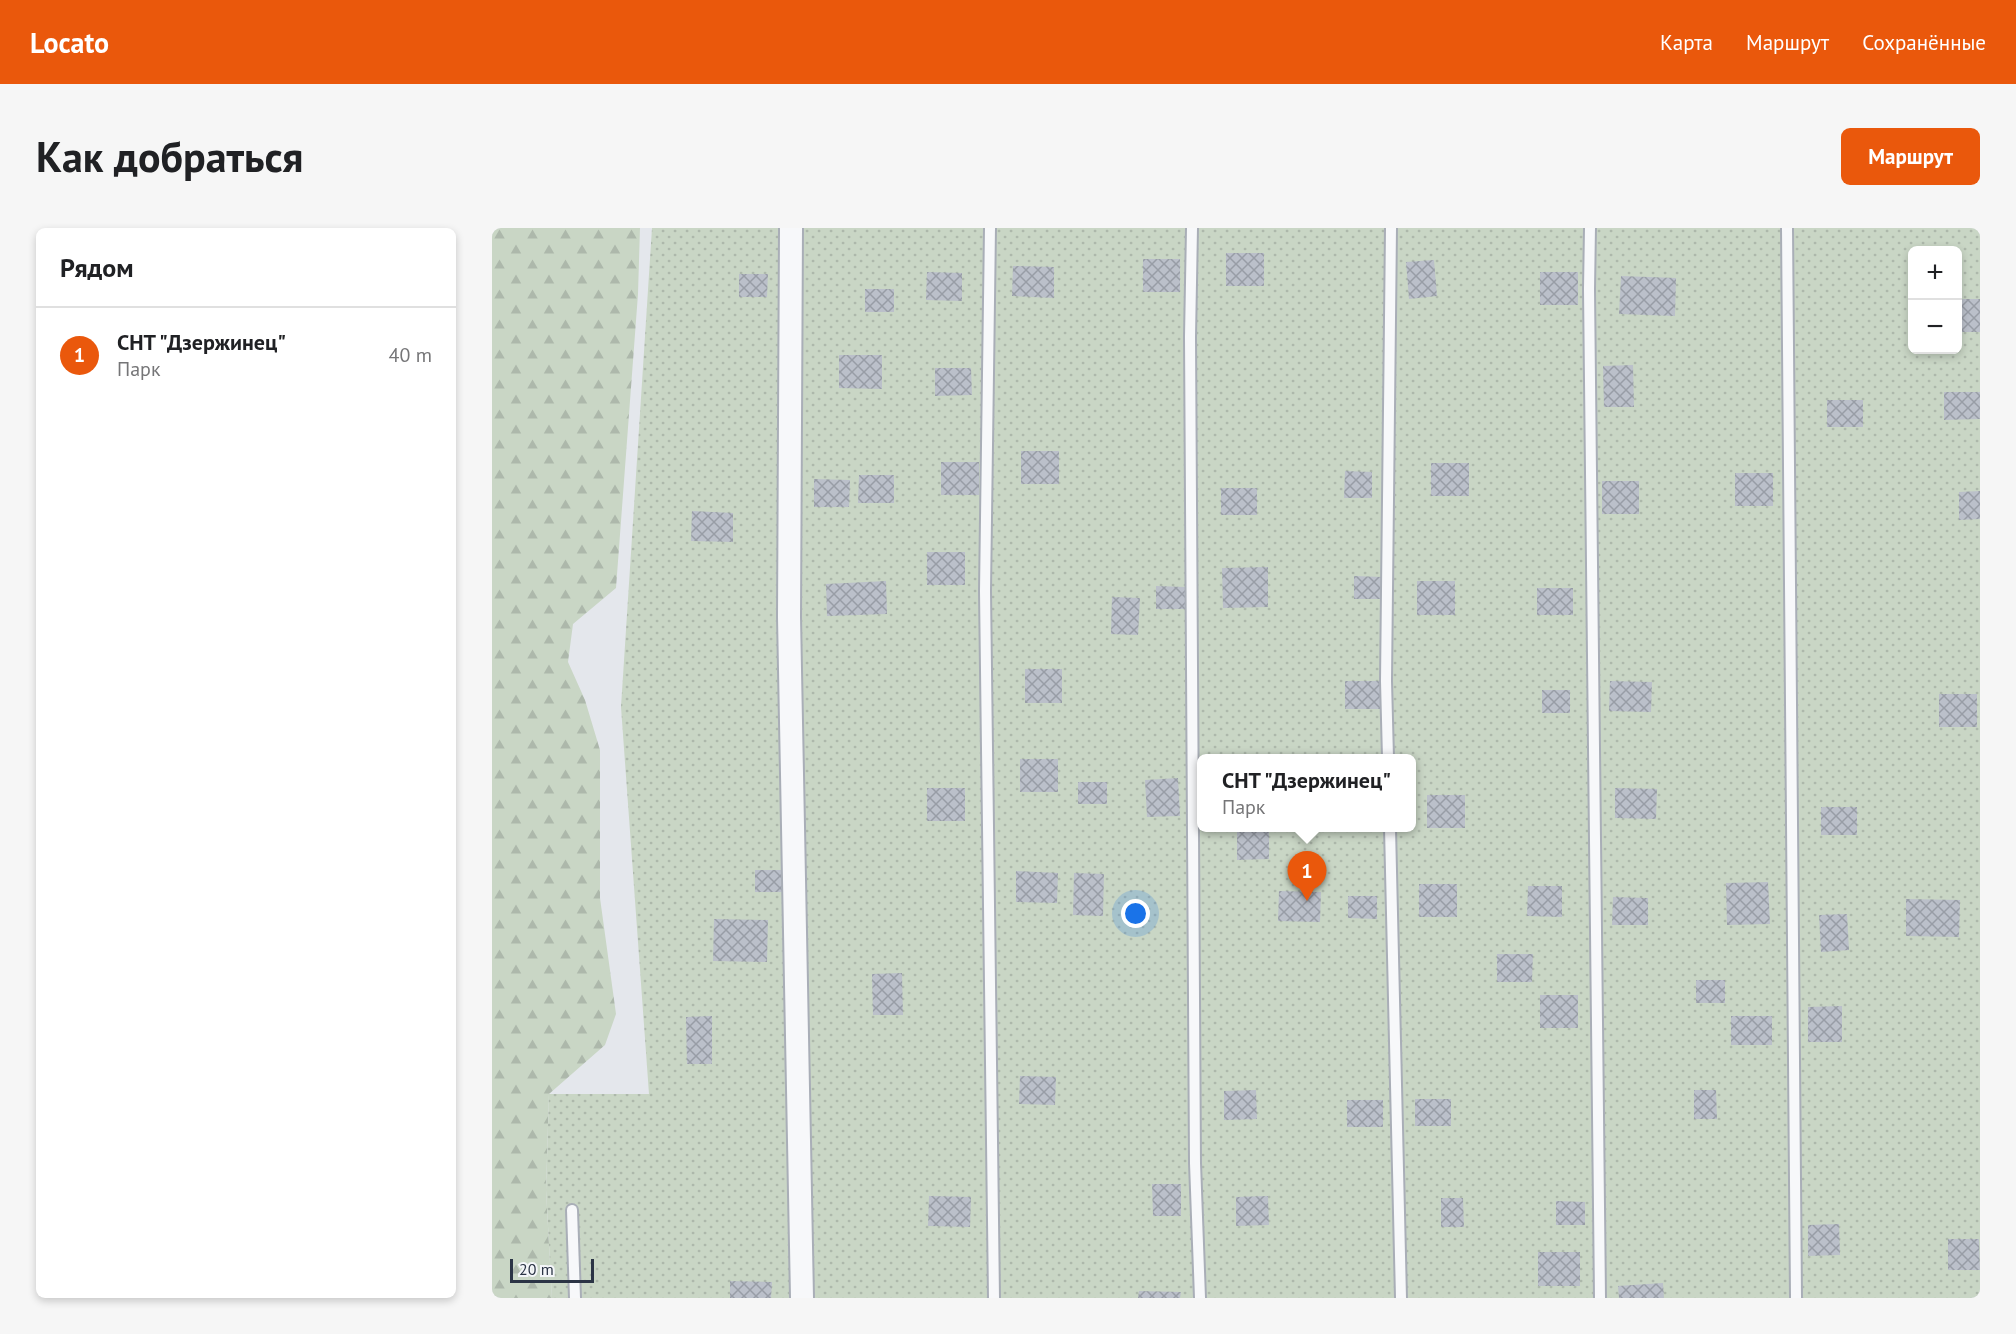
<!DOCTYPE html>
<html lang="ru">
<meta charset="utf-8">
<style>
:root{--surface:#fff;--page:#f6f6f6;--text:#202124;--muted:#757577;--line:#e0e0e0;--accent:#ea580c}
body{margin:0;font-family:"PT Sans",sans-serif;background:var(--page);color:var(--text)}
.controls{position:absolute;right:18px;top:18px;display:grid;overflow:hidden;border-radius:9px;box-shadow:0 3px 9px #0003}
.controls button{width:54px;height:54px;display:grid;place-items:center;padding:0;border:0;border-bottom:2px solid var(--line);background:var(--surface);color:var(--text);font:30px sans-serif}
.scale{position:absolute;left:18px;bottom:15px;width:84px;box-sizing:border-box;padding-left:6px;border:3px solid #2b3445;border-top:0;font-size:16px;line-height:21px;white-space:nowrap;color:#2b3445;-webkit-text-stroke:4px #f4f6f9;paint-order:stroke}
.you{position:absolute;left:644px;top:686px;width:21px;height:21px;margin:-15px;border:4px solid #fff;border-radius:50%;background:#1a73e8;box-shadow:0 0 0 9px #1a73e833}
.badge{display:grid;place-items:center;width:39px;height:39px;border-radius:50%;background:var(--accent);color:#fff;font-size:20px;font-weight:700}
.pin{position:absolute;translate:-50% -50px;filter:drop-shadow(0 2px 3px #0008)}
.pin::after{content:'';position:absolute;top:32px;width:21px;height:18px;background:inherit;clip-path:polygon(0 0,100% 0,50% 100%)}
.popup{position:absolute;left:705px;top:526px;width:219px;height:78px;box-sizing:border-box;display:grid;place-content:center;border-radius:9px;background:var(--surface);filter:drop-shadow(0 2px 4px #0005);font-size:20px;white-space:nowrap;color:var(--muted)}
.popup b{font-size:22px;color:var(--text)}
.popup::after{content:'';position:absolute;left:50%;top:100%;margin-left:-12px;border:12px solid transparent;border-top-color:var(--surface)}
.list{margin:0;padding:0;list-style:none}
h2{display:flex;justify-content:space-between;align-items:center;height:78px;margin:0;padding:0 24px;font-size:26px}
h2 small{font-size:20px;font-weight:400;color:var(--muted)}
.list li{display:grid;grid-template-columns:39px 1fr auto;gap:18px;align-items:center;box-sizing:border-box;height:96px;padding:0 24px;border-top:2px solid var(--line)}
.list b{display:block;font-size:22px;white-space:nowrap}
.list p{margin:0;font-size:20px;white-space:nowrap;color:var(--muted)}
.list em{font-size:20px;font-style:normal;color:var(--muted)}
.map{position:relative;flex:none;width:1488px;height:1070px;overflow:hidden;border-radius:9px}
header{display:flex;align-items:center;gap:36px;box-sizing:border-box;height:84px;padding:0 30px;background:var(--accent);color:#fff}
header strong{font-size:28px}
nav{display:flex;gap:33px;margin-inline-start:auto;font-size:21px}
.intro{display:flex;align-items:center;justify-content:space-between;box-sizing:border-box;height:144px;padding:0 36px}
h1{margin:0;font-size:42px}
.button{padding:15px 27px;border-radius:9px;background:var(--accent);color:#fff;font-size:21px;font-weight:700}
main{display:flex;gap:36px;padding:0 36px}
aside{flex:1;background:var(--surface);border-radius:9px;box-shadow:0 3px 9px #0003}
.map>svg:first-child{display:block}
.forest{fill:url(#forest-firs)}
.garden{fill:url(#garden-dots);fill-rule:evenodd}
.building{fill:url(#building-cross-hatch)}
.lines{fill:none;stroke-linecap:round;stroke-linejoin:round}
.service-casing{stroke:#a9aeb7;stroke-width:14}
.minor-casing{stroke:#a9aeb7;stroke-width:26}
.service{stroke:#f7f8fa;stroke-width:10}
.minor{stroke:#f7f8fa;stroke-width:22}
</style>
<header>
<strong>Locato</strong>
<nav><a>Карта</a><a>Маршрут</a><a>Сохранённые</a></nav>
</header>
<div class="intro"><h1>Как добраться</h1><a class="button">Маршрут</a></div>
<main>
<aside>
<h2>Рядом<small></small></h2>
<ul class="list">
<li><span class="badge">1</span><div><b>СНТ &quot;Дзержинец&quot;</b><p>Парк</p></div><em>40 m</em></li>
</ul>
</aside>
<div class="map">
<svg width="1488" height="1070" viewBox="0 0 1488 1070">
<defs>
<pattern id="forest-firs" width="22" height="20" patternUnits="userSpaceOnUse" patternTransform="scale(1.5)"><rect width="22" height="20" fill="#c9d6c5"/><path d="M5 1l3.5 6h-7zM16 11l3.5 6h-7z" fill="#adb8ab"/></pattern>
<pattern id="garden-dots" width="8" height="8" patternUnits="userSpaceOnUse" patternTransform="scale(1.5)"><rect width="8" height="8" fill="#c9d6c5"/><path d="M2 2h.1M6 6h.1" fill="none" stroke="#adb8ab" stroke-width="1.8" stroke-linecap="round"/></pattern>
<pattern id="building-cross-hatch" width="8" height="8" patternUnits="userSpaceOnUse" patternTransform="scale(1.5)"><rect width="8" height="8" fill="#bbc0ca"/><path d="M0 0l8 8M0 8l8-8" fill="none" stroke="#989da6"/></pattern>
</defs>
<rect width="100%" height="100%" fill="#e4e7ec"/>
<polygon class="forest" points="0,0 148,0 146,66 124,360 81,396 76,434 93,472 108,522 108,670 124,786 113,817 57,866 54,962 60,1070 0,1070"/>
<path class="garden" d="M160 0H1488V1070H60L54 962 57 866H157L129 479ZM1420 22H1466V122H1420ZM710 530H920V600H710Z"/>
<g class="building">
<rect x="734" y="25" width="38" height="33"/>
<rect x="651" y="31" width="37" height="33"/>
<polygon points="942,32 945,68 917,71 914,34"/>
<polygon points="521,38 562,39 562,70 520,68"/>
<polygon points="435,44 470,45 470,73 434,72"/>
<rect x="1048" y="44" width="38" height="33"/>
<polygon points="247,46 276,46 275,69 247,69"/>
<polygon points="1129,48 1184,50 1183,88 1127,86"/>
<rect x="373" y="61" width="29" height="23"/>
<rect x="1466" y="71" width="22" height="33"/>
<polygon points="347,127 390,127 390,161 347,160"/>
<polygon points="1141,137 1142,179 1112,179 1111,138"/>
<polygon points="443,140 479,140 480,167 443,168"/>
<polygon points="1452,164 1488,164 1488,191 1452,192"/>
<rect x="1335" y="172" width="36" height="27"/>
<rect x="529" y="223" width="38" height="33"/>
<rect x="449" y="234" width="38" height="33"/>
<rect x="939" y="235" width="38" height="33"/>
<polygon points="853,243 880,244 880,270 852,270"/>
<rect x="1243" y="245" width="38" height="33"/>
<polygon points="367,247 402,247 402,275 366,275"/>
<polygon points="322,251 358,252 357,279 322,279"/>
<rect x="1110" y="253" width="37" height="33"/>
<rect x="729" y="260" width="36" height="27"/>
<polygon points="1488,263 1488,291 1467,292 1467,264"/>
<polygon points="200,283 241,285 241,314 199,313"/>
<rect x="435" y="324" width="38" height="33"/>
<polygon points="776,339 776,379 731,380 730,340"/>
<polygon points="862,348 891,349 891,371 862,371"/>
<polygon points="394,353 395,386 335,388 334,356"/>
<rect x="925" y="353" width="38" height="34"/>
<polygon points="664,358 693,359 693,381 664,381"/>
<rect x="1045" y="360" width="36" height="27"/>
<polygon points="620,369 648,370 646,407 619,406"/>
<rect x="533" y="441" width="37" height="34"/>
<rect x="853" y="453" width="36" height="28"/>
<polygon points="1118,453 1160,454 1159,484 1117,483"/>
<rect x="1050" y="462" width="28" height="23"/>
<rect x="1447" y="466" width="38" height="33"/>
<rect x="528" y="531" width="38" height="33"/>
<polygon points="686,550 688,588 655,589 653,552"/>
<rect x="586" y="554" width="29" height="22"/>
<rect x="435" y="560" width="38" height="33"/>
<polygon points="1123,560 1165,561 1164,591 1123,590"/>
<rect x="935" y="567" width="38" height="33"/>
<rect x="1329" y="579" width="36" height="28"/>
<polygon points="777,602 777,631 745,632 745,603"/>
<rect x="263" y="642" width="29" height="22"/>
<polygon points="524,643 566,645 565,675 524,674"/>
<polygon points="582,645 612,646 611,688 581,687"/>
<polygon points="1276,654 1278,696 1235,697 1234,655"/>
<rect x="927" y="656" width="38" height="33"/>
<polygon points="1036,658 1070,658 1070,689 1035,688"/>
<polygon points="787,663 829,664 828,694 786,693"/>
<polygon points="856,668 885,668 885,691 856,690"/>
<polygon points="1121,669 1156,670 1156,697 1120,697"/>
<polygon points="1414,671 1468,672 1467,709 1414,708"/>
<polygon points="1355,686 1357,722 1329,724 1327,687"/>
<polygon points="222,691 276,692 275,734 221,733"/>
<polygon points="1005,726 1041,726 1040,754 1005,754"/>
<polygon points="410,745 411,787 381,787 380,746"/>
<rect x="1204" y="752" width="29" height="23"/>
<rect x="1048" y="767" width="38" height="33"/>
<polygon points="1350,778 1350,814 1316,814 1316,779"/>
<polygon points="220,788 220,836 195,836 194,789"/>
<rect x="1239" y="788" width="41" height="29"/>
<polygon points="528,848 564,849 563,877 527,876"/>
<polygon points="764,862 765,891 732,892 732,863"/>
<polygon points="1202,862 1224,862 1225,891 1202,891"/>
<rect x="923" y="871" width="36" height="27"/>
<rect x="855" y="872" width="36" height="27"/>
<polygon points="660,956 689,956 689,988 661,988"/>
<polygon points="437,968 479,969 478,999 436,998"/>
<polygon points="776,968 777,997 744,998 744,969"/>
<polygon points="949,970 971,970 972,999 949,999"/>
<polygon points="1064,973 1093,974 1093,997 1064,997"/>
<polygon points="1347,996 1348,1027 1316,1028 1316,997"/>
<polygon points="1456,1011 1487,1011 1488,1042 1456,1042"/>
<rect x="1046" y="1024" width="42" height="34"/>
<polygon points="238,1053 280,1054 279,1070 238,1070"/>
<polygon points="1171,1055 1172,1070 1127,1070 1126,1058"/>
<polygon points="647,1063 689,1064 688,1070 646,1070"/>
</g>
<g class="lines">
<g class="service-casing">
<g id="service">
<polyline points="498,0 493,363 502,1070"/>
<polyline points="700,0 698,109 703,935 708,1070"/>
<polyline points="1098,0 1097,61 1108,1070"/>
<polyline points="1295,0 1304,1070"/>
<polyline points="896,530 894,453 899,0"/>
<polyline points="898,600 909,1070"/>
<polyline points="80,982 83,1070"/>
</g>
</g>
<g class="minor-casing">
<polyline id="minor" points="299,0 297,389 310,1070"/>
</g>
<use href="#service" class="service"/>
<use href="#minor" class="minor"/>
</g>
</svg>
<div class="controls">
<button>+</button>
<button>−</button>
</div>
<div class="scale">20 m</div>
<div class="you"></div>
<div class="pin badge" style="left:815px;top:673px">1</div>
<div class="popup"><b>СНТ &quot;Дзержинец&quot;</b>Парк</div>
</div>
</main>
